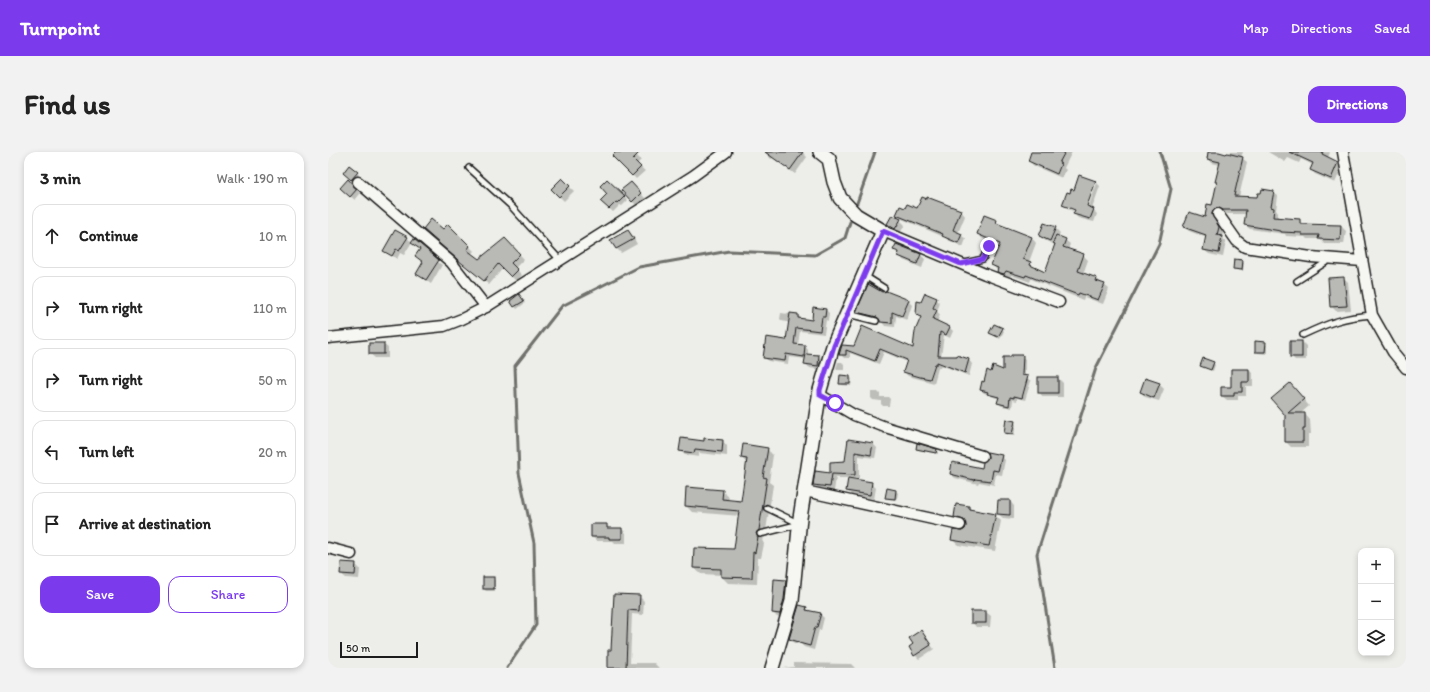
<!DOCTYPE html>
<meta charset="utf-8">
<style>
:root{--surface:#fff;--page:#f2f2f2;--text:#222;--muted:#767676;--line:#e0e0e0;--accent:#7c3aed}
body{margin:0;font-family:Itim,sans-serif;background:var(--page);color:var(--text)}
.controls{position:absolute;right:12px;bottom:12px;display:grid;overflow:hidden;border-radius:8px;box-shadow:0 2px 6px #0003}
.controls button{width:36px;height:36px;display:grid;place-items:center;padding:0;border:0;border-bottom:1px solid var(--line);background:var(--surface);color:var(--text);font:20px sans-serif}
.scale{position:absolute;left:12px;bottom:10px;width:78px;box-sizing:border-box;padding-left:4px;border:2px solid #1c1c1c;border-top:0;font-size:11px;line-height:14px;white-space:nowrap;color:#1c1c1c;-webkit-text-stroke:3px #f6f6f2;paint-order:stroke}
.stop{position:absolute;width:12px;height:12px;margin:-9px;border:3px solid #7c3aed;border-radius:50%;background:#fff}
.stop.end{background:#7c3aed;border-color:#fff;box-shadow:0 1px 4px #0008}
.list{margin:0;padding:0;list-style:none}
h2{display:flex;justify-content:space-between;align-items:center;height:52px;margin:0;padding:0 16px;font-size:17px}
h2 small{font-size:13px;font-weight:400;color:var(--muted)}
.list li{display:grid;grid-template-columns:26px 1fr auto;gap:12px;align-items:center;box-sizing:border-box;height:64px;margin:0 8px 8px;padding:0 8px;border:1px solid var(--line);border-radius:12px}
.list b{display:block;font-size:15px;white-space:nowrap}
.list em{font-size:13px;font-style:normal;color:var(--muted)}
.actions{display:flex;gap:8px;padding:12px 16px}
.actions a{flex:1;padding:9px 0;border:1px solid var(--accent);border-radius:12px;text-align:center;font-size:14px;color:var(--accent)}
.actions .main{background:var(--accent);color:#fff}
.icon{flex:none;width:22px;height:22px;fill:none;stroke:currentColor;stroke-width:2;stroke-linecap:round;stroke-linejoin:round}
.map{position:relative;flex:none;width:1078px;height:516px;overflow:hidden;border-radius:12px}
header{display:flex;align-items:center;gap:24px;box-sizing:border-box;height:56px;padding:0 20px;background:var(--accent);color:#fff}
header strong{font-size:19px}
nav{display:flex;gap:22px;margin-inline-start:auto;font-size:14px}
.intro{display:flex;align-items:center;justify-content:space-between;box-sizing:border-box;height:96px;padding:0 24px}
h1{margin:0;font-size:28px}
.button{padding:10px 18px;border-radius:12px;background:var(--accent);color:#fff;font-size:14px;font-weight:700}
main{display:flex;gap:24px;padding:0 24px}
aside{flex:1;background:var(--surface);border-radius:12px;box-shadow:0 2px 6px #0003}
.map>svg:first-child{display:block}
.shadow{fill:#0003;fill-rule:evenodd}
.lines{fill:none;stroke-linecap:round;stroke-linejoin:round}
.stream{stroke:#6f6f6d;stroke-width:3}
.building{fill:#b9b9b6;stroke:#1c1c1c}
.service-casing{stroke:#1c1c1c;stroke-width:8}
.minor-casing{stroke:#1c1c1c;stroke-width:13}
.tertiary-casing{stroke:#1c1c1c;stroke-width:16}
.service{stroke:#f6f6f2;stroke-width:5}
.minor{stroke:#f6f6f2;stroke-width:10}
.tertiary{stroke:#f6f6f2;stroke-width:13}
.route{stroke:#7c3aed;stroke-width:5}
</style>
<header>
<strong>Turnpoint</strong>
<nav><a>Map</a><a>Directions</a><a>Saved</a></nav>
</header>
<div class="intro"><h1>Find us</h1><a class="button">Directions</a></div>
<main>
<aside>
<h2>3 min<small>Walk · 190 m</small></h2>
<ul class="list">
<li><svg class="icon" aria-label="ahead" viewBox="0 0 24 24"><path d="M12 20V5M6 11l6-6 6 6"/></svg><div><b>Continue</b></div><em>10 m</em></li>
<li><svg class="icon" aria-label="right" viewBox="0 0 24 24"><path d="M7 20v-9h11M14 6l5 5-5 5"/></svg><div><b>Turn right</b></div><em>110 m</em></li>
<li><svg class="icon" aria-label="right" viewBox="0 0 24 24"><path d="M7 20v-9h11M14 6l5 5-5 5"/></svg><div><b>Turn right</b></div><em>50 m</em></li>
<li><svg class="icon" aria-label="left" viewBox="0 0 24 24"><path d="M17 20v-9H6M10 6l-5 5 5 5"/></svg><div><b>Turn left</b></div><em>20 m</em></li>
<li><svg class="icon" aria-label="arrive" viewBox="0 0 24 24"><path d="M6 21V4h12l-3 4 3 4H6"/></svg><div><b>Arrive at destination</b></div></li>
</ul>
<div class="actions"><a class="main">Save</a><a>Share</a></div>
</aside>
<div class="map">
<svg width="1078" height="516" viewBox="0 0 1078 516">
<rect width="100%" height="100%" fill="#edede9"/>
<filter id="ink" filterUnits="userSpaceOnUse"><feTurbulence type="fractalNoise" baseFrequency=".025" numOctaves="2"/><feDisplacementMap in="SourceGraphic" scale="8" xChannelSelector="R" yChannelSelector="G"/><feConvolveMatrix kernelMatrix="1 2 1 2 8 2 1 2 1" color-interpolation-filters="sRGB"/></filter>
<g filter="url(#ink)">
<g class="shadow">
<polygon points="288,0 305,0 313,8 309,12 317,19 308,27 286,4 289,1"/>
<polygon points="437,0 474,0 479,5 467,22 445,6 443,7"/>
<polygon points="717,0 744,0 736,16 738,18 734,26 706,14 701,9"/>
<polygon points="881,0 898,3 899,0 915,0 913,5 919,10 911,45 930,46 945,40 950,44 948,58 950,61 950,66 971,68 976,73 1013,74 1018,79 1016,92 996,92 992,87 979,87 977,85 958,84 957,82 922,77 917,73 919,62 900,62 894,60 889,63 888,68 895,80 894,86 898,90 895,105 881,102 876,98 879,86 861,79 856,75 877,67 885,54 889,31 888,29 892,13 884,11 880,7"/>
<polygon points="940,0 1002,0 1000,6 1010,10 1014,15 1007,31 987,22 983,18 985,13 973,7 971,11 960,6 957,10"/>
<polygon points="29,21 31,23 26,29 18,23"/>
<path d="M752 24 769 31H767L757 59H759L769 31 772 34 764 57 769 62 766 70 750 66 746 62 747 60 739 57 735 53 742 42 746 39ZM738 54 752 59 751 61 738 56Z"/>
<polygon points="234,28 246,39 236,49 224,37"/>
<polygon points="279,28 300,48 294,54 292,53 285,60 274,49 281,42"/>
<polygon points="303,31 317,46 309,54 304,49"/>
<polygon points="25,33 32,42 27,48 18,41"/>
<polygon points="600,46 633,59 637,64 630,81 638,87 635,95 620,88 616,85 574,67 569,63 578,58 589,57"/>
<polygon points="572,68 577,73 572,81 560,72"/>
<polygon points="668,69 673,74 704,86 708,91 701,110 707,116 718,121 727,93 716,88 712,84 727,76 732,81 730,85 737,88 742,92 740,98 755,103 760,108 755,122 769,127 781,137 775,152 756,145 755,148 703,127 702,130 683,123 681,127 675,124 664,113 672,94 655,87 650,82"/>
<polygon points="120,73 146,99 143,102 151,109 177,87 196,107 187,116 194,123 188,129 175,116 161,133 100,81 115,78"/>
<polygon points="300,79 304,83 309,92 293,101 288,96"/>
<polygon points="79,86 84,90 76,103 72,101 69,107 56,98"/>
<polygon points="84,90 114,113 103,132 89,122 96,111 93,98"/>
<polygon points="567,97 593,103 597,107 594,116 575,108"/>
<polygon points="914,109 916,111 915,119 908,118 906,116"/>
<polygon points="1016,126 1020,130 1023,158 1008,159 1003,154"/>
<polygon points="554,141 580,149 584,153 579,168 568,164 567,175 557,174 553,169 534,164 530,160"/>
<polygon points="193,146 197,151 189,157 183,149"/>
<polygon points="608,147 612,151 609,159 612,163 609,170 621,175 625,179 622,186 616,183 613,205 641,208 644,212 641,224 613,213 612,216 610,216 606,231 580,224 576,220 579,210 556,200 551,212 522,201 522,206 516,206 512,202 515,194 586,197 593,166 589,162 594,151"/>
<polygon points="498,158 501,161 500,169 498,168 496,182 472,179 470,193 477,194 480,198 480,203 491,204 495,209 494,218 482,216 477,212 478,207 461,205 460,212 440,209 436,205 459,189 462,171 454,169 452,167 453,161 461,162 463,164 470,163 473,167 485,169"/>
<polygon points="674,177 676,179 672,187 663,181"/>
<polygon points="974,190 978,194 978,208 967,208 963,204"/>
<polygon points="937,191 939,193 939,202 930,201 928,199"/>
<polygon points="55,192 60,196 60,206 47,206 42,202"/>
<polygon points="694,204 697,207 697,225 703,229 697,248 689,246 689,249 685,248 684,256 674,254 670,251 671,247 656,241 653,237 664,221 676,219"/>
<polygon points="510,210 514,210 516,212 516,218 510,218 508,216"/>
<polygon points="885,211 887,213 885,219 873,214"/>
<polygon points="921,218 925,222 925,234 918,234 918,244 910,244 910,248 899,248 894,244 904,236"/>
<polygon points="522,225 524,227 523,234 514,233 512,231"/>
<polygon points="711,226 730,226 735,231 735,245 715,245 711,240"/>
<polygon points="831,232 836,237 831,249 817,245 813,240"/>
<polygon points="968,238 981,254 972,262 977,262 982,268 983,282 980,282 980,295 963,295 958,290 958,263"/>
<polygon points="543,240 550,240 552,242 552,245 560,245 562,247 561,254 555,254 553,252 553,249 545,248 543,246"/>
<polygon points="686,270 688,272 686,284 679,283 677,281"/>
<polygon points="377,288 395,289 399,294 399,304 371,301 371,305 357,303 352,299 377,291"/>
<polygon points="521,288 545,292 549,296 547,306 531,304 531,326 508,326 506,339 490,336 486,332 503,323 518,310"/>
<polygon points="589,296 608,298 610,300 610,302 591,298"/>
<polygon points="439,297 445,303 441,330 445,333 437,385 434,388 436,392 433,406 430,406 429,432 400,431 394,425 394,423 373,422 366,416 406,398 412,364 364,360 358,354 394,339 401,345 400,348 414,350 419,312 414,306"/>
<polygon points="673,304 677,308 674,323 668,322 666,333 651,330 650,332 627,326 623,322 655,318"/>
<polygon points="543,331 548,336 546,347 524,343 519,339"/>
<polygon points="560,337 568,339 570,341 569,348 560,347 558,345"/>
<polygon points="682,349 686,354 686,367 675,366 670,362"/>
<polygon points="641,355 644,358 667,363 673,369 667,399 630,393 624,388 638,378 639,372 633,370 627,364"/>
<polygon points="278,373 282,377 294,377 298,381 298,391 287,391 285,389 269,389 264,385"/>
<polygon points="27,412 32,417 31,427 18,426 13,422"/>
<polygon points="156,426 165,426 167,428 167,439 158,439 156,437"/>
<polygon points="458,429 462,433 456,466 449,465 445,461"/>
<polygon points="287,444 311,444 316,449 315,463 304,462 302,511 326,511 331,516 281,516 284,499"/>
<polygon points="478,456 482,459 492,462 496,466 493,478 491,478 486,498 476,495 473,492 466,491 462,487"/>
<polygon points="644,460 658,460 663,464 662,475 648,475 644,470"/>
<polygon points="593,479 606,497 591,507 587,503 586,492"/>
<polygon points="466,511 523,512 527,516 454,516 466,515"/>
</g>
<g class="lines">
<g class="stream">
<polyline points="529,51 547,0"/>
<polyline points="179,516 208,473 206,391 191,321 187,214 234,154 311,115 401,99 487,103 517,86 522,70"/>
<polyline points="727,516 709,402 768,216 831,92 843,37 832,0"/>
</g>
</g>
<g class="building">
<polygon points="288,0 312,0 305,7 313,15 304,24 284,4"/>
<polygon points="437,0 475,0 462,18"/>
<polygon points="703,0 737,0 731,11 733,12 729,22 700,9"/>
<polygon points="880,0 891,0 898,2 899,1 915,5 906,44 929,45 930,41 933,41 934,37 946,39 943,55 946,56 945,65 972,67 972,72 1013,73 1012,88 990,87 991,83 974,83 974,81 953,80 953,79 916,73 918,58 895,58 890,56 886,57 884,62 891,75 889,83 894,84 891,101 875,98 878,83 855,75 861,60 877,65 879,52 884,53 889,30 887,30 892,10 879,7"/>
<polygon points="961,0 995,0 994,2 1010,10 1003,27 982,18 985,11"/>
<polygon points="21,13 30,20 23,28 15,21"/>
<polygon points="751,23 768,29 759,54 766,57 762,67 745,62 747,58 734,53 739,40 742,41 743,37 746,38"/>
<polygon points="234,26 242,34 231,45 223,37"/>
<polygon points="20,27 29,37 22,45 12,36"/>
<polygon points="279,27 297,44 290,51 288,50 281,57 272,49 279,42 272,34"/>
<polygon points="303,30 313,41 304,50 293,38"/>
<polygon points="594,45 599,47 599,45 633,58 625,78 634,82 630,91 614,84 615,82 568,63 572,54 577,56 579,52 589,56"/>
<polygon points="564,63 573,67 567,77 559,72"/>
<polygon points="656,63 669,68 668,71 704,85 695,107 703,110 702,113 717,120 727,92 725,91 728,83 738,87 735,95 756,102 750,119 769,126 768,129 777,132 770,148 751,141 750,143 698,123 697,125 678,119 676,122 669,120 670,116 663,113 672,92 649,82"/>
<polygon points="103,67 115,77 120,72 142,94 139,98 151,107 177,86 192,102 183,111 190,118 183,125 170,112 156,129 130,108 95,77"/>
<polygon points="716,71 728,75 722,89 711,84"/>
<polygon points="67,78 80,85 71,99 68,97 64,104 55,99"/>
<polygon points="300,78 306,87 288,97 282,88"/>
<polygon points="86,87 111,108 98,128 88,122 95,110 87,104 92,97 83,91"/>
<polygon points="568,92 593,102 589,112 570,104 571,100 565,98"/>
<polygon points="906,107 915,108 914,118 905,117"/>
<polygon points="1016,125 1019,154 1002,155 1000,126"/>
<polygon points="540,132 554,140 558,139 581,148 574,164 564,160 564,171 552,170 552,168 549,165 528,160"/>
<polygon points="597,141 609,146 605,156 609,158 605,167 622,175 618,183 612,180 610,204 629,204 629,203 641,207 637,221 609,210 609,212 607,212 602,227 592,225 575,220 579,208 552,197 547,209 518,198 518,203 511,203 514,193 526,194 534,174 585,196 587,179 593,165 588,162 589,149 593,150"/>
<polygon points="191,142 196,149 186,155 182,149"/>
<polygon points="485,155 498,157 497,165 494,165 492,179 468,176 466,192 477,193 476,205 458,202 457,209 435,206 438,185 458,188 462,161 470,162 470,166 484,168"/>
<polygon points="666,172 675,176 670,185 661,181"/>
<polygon points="927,189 938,190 937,200 927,200"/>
<rect x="962" y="189" width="12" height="16"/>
<rect x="41" y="191" width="15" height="11"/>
<polygon points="478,202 491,203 490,214 476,212"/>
<polygon points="683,203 695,203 694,223 700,224 694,246 686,244 686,246 682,245 681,254 669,251 671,245 659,242 660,240 652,238 654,229 656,230 659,218 663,220 665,214 675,218 675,205 683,205"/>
<polygon points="875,206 886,210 883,218 872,214"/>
<polygon points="903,217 921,217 921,230 914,230 914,240 906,240 906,244 893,244 893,235 903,235"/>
<polygon points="512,223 522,224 522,232 511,232"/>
<rect x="710" y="225" width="20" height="16"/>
<polygon points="817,226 832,231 826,246 812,240"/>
<polygon points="962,231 976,247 960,261 977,261 977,277 975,277 975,290 957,290 957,263 943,247"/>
<polygon points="678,267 687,269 684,282 676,281"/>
<polygon points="353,286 376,289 376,286 395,288 394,300 367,297 366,301 351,299"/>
<polygon points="520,287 545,291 543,303 527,300 527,323 504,322 502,335 485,333 487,319 502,321 502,310 517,309"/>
<polygon points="589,291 609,297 608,301 588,297"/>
<polygon points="415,292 440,296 435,325 439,326 431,378 428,381 430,385 427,401 425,400 424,426 393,425 393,417 365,416 366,396 406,397 411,359 357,354 358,335 395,338 394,347 413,349 419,307 413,306"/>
<polygon points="659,300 674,303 670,319 665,318 663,329 647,327 646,328 622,322 624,310 654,316 655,310 660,306"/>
<polygon points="520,326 544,330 542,343 518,339"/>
<polygon points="559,336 568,338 567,347 557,346"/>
<polygon points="670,348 682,348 682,363 669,362"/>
<polygon points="628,352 641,354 641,357 668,362 661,394 623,388 625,378 634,379 637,377 638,374 636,368 626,365"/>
<polygon points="263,372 279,372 279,376 294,376 294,387 281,387 281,385 263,385"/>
<polygon points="13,410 28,411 27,423 12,422"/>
<rect x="155" y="425" width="11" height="12"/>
<polygon points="446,427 458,428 456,447 452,462 444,461"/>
<polygon points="286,442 312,443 311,459 300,458 298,516 280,516 280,498 283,498"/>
<polygon points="471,453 479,455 478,458 493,461 489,475 487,475 482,494 471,491 471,490 461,487"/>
<rect x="643" y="459" width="15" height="12"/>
<polygon points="593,478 603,493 586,504 581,495 585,492 581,486"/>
</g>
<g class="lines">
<g class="service-casing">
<g id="service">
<polyline points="141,16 183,54 232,108"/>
<polyline points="637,111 655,107 661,94"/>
<polyline points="537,124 556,136"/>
<polyline points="969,129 1003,107"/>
<polyline points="520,162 548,169"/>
<path d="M975 183C1000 171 1016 165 1044 163"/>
<polyline points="432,382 472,372 439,356"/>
</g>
</g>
<g class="minor-casing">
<g id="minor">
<polyline points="1015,0 1044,163 1065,200 1078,216"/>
<polyline points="30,30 123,110 158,155"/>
<polyline points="890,62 909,89 917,95 983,105 1034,109"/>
<polyline points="555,79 657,122 731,150"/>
<polyline points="0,186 116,174 134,167 158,155 365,24 398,0"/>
<polyline points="492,243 526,263 557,275 654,304"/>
<polyline points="477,339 632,373"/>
<polyline points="0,396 23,402"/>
</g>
</g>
<g class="tertiary-casing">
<polyline id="tertiary" points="444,516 464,449 472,366 492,238 505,194 555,79 528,63 512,46 506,30 501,7 492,0"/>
</g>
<use href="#service" class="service"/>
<use href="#minor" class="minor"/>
<use href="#tertiary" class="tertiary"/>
</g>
</g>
<g class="lines" filter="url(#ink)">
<polyline class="route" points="507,251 492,243 492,238 506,194 555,79 633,112 655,107 661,94"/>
</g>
</svg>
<div class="controls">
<button>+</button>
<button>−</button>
<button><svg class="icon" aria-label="layers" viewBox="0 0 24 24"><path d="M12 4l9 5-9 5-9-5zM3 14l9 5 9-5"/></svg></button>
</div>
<div class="scale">50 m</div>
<div class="stop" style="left:507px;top:251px"></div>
<div class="stop end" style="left:661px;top:94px"></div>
</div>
</main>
